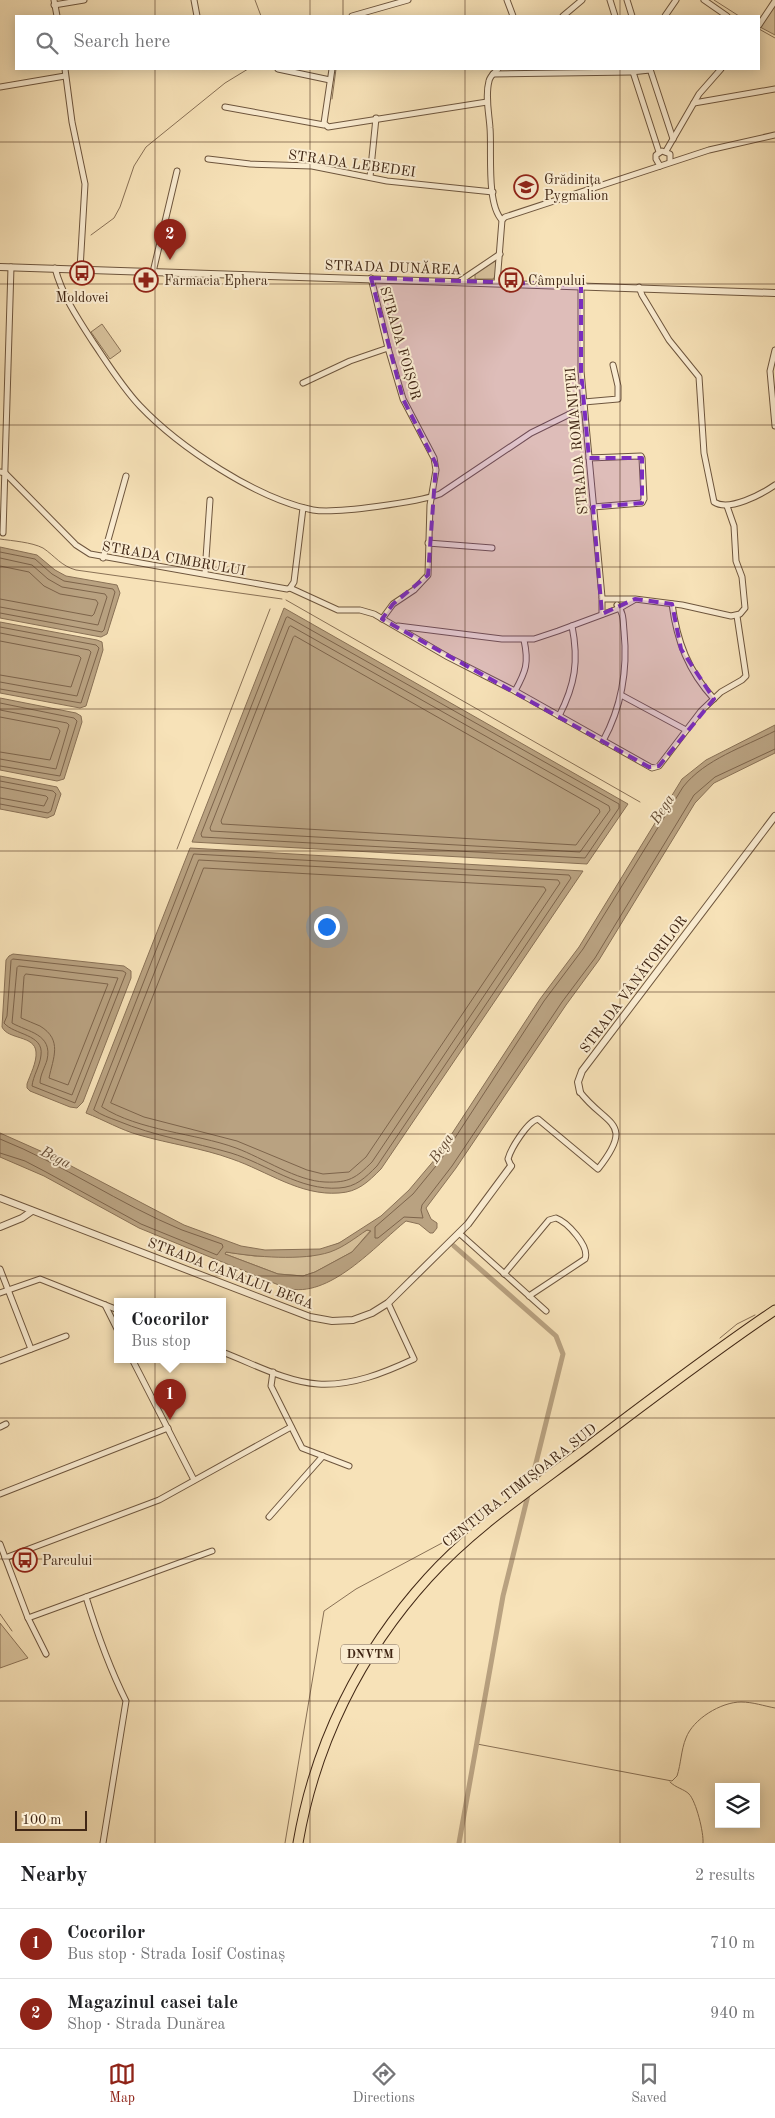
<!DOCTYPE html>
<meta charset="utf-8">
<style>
:root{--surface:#fff;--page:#f2f2f2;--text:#202124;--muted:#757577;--line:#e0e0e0;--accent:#8f2418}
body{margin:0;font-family:"Old Standard TT",serif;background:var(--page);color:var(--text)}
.controls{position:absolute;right:15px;bottom:15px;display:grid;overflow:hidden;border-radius:0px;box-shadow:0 2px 12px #0003}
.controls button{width:45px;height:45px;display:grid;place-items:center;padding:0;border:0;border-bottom:1px solid var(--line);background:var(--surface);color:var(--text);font:25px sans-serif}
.scale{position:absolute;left:15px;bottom:12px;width:72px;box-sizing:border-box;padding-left:5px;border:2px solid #412715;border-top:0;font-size:14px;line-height:18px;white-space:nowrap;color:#412715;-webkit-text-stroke:4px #faecd1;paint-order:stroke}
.you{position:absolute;left:326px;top:926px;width:18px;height:18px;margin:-12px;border:4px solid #fff;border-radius:50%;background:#1a73e8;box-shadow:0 0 0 8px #1a73e833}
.badge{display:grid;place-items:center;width:32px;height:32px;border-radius:50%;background:var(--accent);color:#fff;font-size:16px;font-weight:700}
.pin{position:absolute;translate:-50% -41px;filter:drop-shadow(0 1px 2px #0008)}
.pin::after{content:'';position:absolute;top:26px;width:18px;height:15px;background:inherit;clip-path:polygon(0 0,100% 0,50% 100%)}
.popup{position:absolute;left:114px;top:1298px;width:112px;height:65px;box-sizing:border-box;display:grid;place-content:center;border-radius:0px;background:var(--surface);filter:drop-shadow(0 1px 4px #0005);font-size:16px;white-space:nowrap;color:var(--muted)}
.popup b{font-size:19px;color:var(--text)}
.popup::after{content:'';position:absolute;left:50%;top:100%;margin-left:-10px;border:10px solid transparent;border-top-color:var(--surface)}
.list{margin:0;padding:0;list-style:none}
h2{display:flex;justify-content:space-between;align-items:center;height:65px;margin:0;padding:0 20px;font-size:21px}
h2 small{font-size:16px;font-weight:400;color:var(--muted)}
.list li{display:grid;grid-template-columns:32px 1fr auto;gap:15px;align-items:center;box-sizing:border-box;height:70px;padding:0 20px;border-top:1px solid var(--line)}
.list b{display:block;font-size:19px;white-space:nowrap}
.list p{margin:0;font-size:16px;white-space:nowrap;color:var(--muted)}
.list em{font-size:16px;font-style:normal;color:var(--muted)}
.icon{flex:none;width:28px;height:28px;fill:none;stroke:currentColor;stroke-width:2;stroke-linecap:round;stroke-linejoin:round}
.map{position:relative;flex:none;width:775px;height:1843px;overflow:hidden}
.search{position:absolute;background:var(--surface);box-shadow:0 2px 12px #0003;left:15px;right:15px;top:15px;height:55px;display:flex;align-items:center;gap:12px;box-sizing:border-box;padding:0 18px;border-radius:0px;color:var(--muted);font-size:19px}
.sheet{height:205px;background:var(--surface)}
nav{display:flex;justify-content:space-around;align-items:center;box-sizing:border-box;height:70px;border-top:1px solid var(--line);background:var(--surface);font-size:14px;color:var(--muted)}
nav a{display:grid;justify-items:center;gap:2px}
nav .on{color:var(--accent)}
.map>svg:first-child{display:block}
.green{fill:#d8c29c;stroke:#8c7458}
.water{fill:#b9a281;stroke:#897156;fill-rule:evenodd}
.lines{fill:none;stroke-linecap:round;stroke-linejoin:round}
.shore{stroke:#7d644b;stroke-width:1}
.stream{stroke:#897156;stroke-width:1}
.canal{stroke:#b9a281;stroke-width:5}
.minor-casing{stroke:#6e563e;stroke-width:7}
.tertiary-casing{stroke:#6e563e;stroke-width:8}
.trunk-casing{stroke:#412715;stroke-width:11}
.minor{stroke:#faecd1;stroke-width:5}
.tertiary{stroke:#faecd1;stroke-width:6}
.trunk{stroke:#f7e2b8;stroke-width:9}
.marked{fill:#7b2cbf;fill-opacity:0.2;stroke:#7b2cbf;stroke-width:4;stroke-dasharray:10 6;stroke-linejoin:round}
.grid{fill:none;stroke:#412715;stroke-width:1;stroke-opacity:0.55}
.labels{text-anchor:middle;stroke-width:4;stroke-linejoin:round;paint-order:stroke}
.shield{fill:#faecd1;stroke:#78624d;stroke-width:1}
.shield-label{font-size:12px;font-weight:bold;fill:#412715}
.street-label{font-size:14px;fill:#412715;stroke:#faecd1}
.poi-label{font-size:14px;fill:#412715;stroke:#faecd1;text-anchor:start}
.water-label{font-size:15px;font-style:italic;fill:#654c35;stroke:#faecd1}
</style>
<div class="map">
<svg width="775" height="1843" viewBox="0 0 775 1843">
<rect width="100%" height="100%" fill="#f7e2b8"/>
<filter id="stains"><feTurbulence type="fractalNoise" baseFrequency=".004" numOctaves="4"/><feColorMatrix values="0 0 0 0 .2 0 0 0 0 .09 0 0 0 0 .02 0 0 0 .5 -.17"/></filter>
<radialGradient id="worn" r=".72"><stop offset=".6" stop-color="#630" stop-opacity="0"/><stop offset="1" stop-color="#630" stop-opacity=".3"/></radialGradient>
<g class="green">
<polygon points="775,4 775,35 760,27"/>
<polygon points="494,261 496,262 497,274 493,279 475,279 475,273"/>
<polygon points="102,324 121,351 110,359 91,332"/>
<polygon points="367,1230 371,1230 352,1252 315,1272 303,1276 278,1274 225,1254 226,1252 255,1256 311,1256"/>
<polygon points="0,1623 28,1658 0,1668"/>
</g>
<g class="water">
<polygon points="0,547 37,555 55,570 66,576 117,585 120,593 107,634 101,637 0,618"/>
<polygon points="284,608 628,804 587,864 192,842"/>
<polygon points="0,622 97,640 102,642 103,650 86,706 80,708 0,693"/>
<polygon points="0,698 76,713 81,716 82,722 64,779 57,781 0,770"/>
<path d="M775 725V753L714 783 695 803 599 960 566 1005 456 1168 426 1208 431 1219 437 1223V1228L433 1233H430L419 1224 406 1221C376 1245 329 1300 286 1288L139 1228 44 1176 0 1157V1133L54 1157 184 1225 241 1246 265 1250 320 1249 339 1243 381 1216 409 1190 436 1158 540 999 579 947 682 779 706 760ZM367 1230 371 1231 352 1252 315 1272 303 1276 278 1274 225 1254 226 1252C255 1257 303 1261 330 1252 344 1247 355 1238 367 1230Z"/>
<polygon points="0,776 57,787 61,794 54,815 47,818 0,809"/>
<path d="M190 848 583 871 381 1169C368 1182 358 1192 339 1193 300 1196 267 1171 232 1159 202 1148 170 1144 139 1135 121 1130 104 1120 86 1113Z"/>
<path d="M13 954 124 966 131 971V978L83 1102 77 1108 70 1107 30 1091 27 1088V1084C30 1075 37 1062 36 1052 35 1035 8 1040 2 1027L6 960 9 956Z"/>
</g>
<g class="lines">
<g class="shore">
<polyline points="0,552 35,559 52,574 64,581 113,589 115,592 104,630 102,632 0,613"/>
<polyline points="0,558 32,565 48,579 62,587 105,594 107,597 98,625 0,607"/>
<polyline points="0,566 29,572 44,586 60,594 96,600 98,603 94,614 92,616 0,599"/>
<polygon points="288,617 619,804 619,808 585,858 202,837 201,834 286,618"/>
<polygon points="291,626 609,806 610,810 580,852 211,831 210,828 289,627"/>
<polyline points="0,627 96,645 99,648 81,703 0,689"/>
<polyline points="0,633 89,650 91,652 77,696 0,682"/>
<polygon points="295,636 599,809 600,812 576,845 222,824 221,821 293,638"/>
<polyline points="0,641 79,656 81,658 71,687 0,675"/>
<polyline points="0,703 74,718 77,721 60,776 0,766"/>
<polyline points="0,710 67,723 69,725 56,769 0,759"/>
<polyline points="0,717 58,728 60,731 50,760 0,752"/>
<path d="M775 731C744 747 705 759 683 787L583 949 544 1001 440 1161 413 1194 375 1227V1238H378L404 1217 423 1218 421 1210 422 1205 452 1166 562 1002 595 958 694 795 715 777 775 749"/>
<polyline points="0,781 53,791 56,794 51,811 48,813 0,804"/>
<polyline points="0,787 46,796 48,798 44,806 0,798"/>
<path d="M194 854 569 875 571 878 377 1166C365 1178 356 1187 339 1188 300 1191 267 1164 231 1153 193 1142 154 1136 118 1121 110 1118 101 1115 94 1110Z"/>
<path d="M199 860 558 880 560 883 372 1162C356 1178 349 1183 325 1182 297 1181 263 1158 236 1148 195 1133 139 1131 102 1107Z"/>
<polygon points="204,868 544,887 546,890 366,1157 349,1172 323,1174 307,1170 237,1141 144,1117 111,1103"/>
<path d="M13 959 123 971 126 973 75 1103 32 1086C33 1076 40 1066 41 1055 44 1034 14 1035 4 1023L7 1016 11 961Z"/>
<path d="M19 966 118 978 72 1095 40 1083C40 1075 45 1067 47 1060 53 1034 28 1032 12 1023L17 968Z"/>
<path d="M26 974 108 984 68 1085 49 1078C53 1058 63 1040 40 1026 34 1023 27 1021 21 1018L24 977Z"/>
<path d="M0 1139C63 1164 119 1204 182 1230 195 1235 209 1239 222 1244L223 1247 217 1255 141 1224 46 1172 25 1161 0 1153"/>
</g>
<g class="stream">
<polyline points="255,0 261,16"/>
<polyline points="343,0 343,16"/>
<polyline points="714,0 739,16"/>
<polyline points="759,29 775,38"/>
<polyline points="332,99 336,69"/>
<polyline points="91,235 114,218 120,207 134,166 146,147 225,83 248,69"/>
<path d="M0 539C13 541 31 542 43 548 55 556 61 566 76 570L282 599"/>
<polyline points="286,600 640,802"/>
<polyline points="177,849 270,609"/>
<polyline points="720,1338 737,1324 755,1315"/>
<polyline points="0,1614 12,1631"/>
<path d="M477 1744 672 1781 677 1776C681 1764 681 1750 686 1738 693 1719 721 1702 741 1702 753 1702 764 1706 775 1708"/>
<path d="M670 1782C676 1788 684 1789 689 1794 696 1801 704 1833 703 1843"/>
<polyline points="285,1843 324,1611 356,1589 442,1543"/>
</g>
<polyline class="canal" points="454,1246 556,1336 563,1354 503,1596 459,1843"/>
<g class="minor-casing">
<g id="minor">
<polyline points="54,0 57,16"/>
<polyline points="194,0 197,16"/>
<polyline points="507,0 513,16"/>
<polyline points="610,0 615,16"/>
<polyline points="627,0 632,16"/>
<polyline points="704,0 727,16"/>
<polyline points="54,5 84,0"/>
<polyline points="352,16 408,0"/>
<polyline points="563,16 582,0"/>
<polyline points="665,16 676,0"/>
<polyline points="759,25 775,1"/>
<polyline points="65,69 72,122 85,184 80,269"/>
<polyline points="278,69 330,80"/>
<polyline points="332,69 324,123 328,127 487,102"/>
<polyline points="632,69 659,152"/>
<polyline points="650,69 673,139"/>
<polyline points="493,74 631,72 650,70"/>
<polyline points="0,87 65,76"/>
<polyline points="694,103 775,89"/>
<polyline points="225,107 324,125"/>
<polyline points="666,151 699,94 721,69"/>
<polyline points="208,159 250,164 312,166 387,181 493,192"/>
<polyline points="660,166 656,159 656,155 662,151 670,154 670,162"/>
<polyline points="370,177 376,118"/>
<polyline points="502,220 505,217 709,150 775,135"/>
<path d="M55 268C62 295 78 319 93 342 108 364 122 387 140 406 179 447 257 499 313 510 336 514 418 502 440 494L531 433 584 407"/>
<polyline points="153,272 177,171"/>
<polyline points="371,278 388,348 403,399 434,458 436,470 430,505 428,575 414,590 393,604 382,619"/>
<polyline points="460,281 500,254"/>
<path d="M497 283 502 220C486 204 492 149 490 128 489 113 485 96 489 81 490 76 494 73 498 69"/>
<polyline points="581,285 581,371 602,597 603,599 635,599 682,605 731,616 740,614 745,608 742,577 736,561 734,526 727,506"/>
<path d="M639 287 642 295 669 340 699 377 704 453 714 502C729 512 762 494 775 485"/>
<polyline points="775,350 770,371 775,426"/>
<polyline points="303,383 350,361 388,348"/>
<polyline points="584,402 618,399 618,386 613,365"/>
<polyline points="589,458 641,456 642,458 644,499 642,503 593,507"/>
<polyline points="0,472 5,473 76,545 90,554 287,589 290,588 294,582 303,508"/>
<polyline points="3,533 11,267"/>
<polyline points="428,543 492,548"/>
<polyline points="103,558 126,476"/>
<polyline points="205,573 210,500"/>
<polyline points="290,588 338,610 360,610 374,614 448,657 515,691 652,768 659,766 701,711 721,692 742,680 746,676 737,616"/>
<polyline points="602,598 602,614"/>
<path d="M672 604C677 641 688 671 714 699"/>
<polyline points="398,626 502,639 534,639 558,631 620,608 634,600"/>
<path d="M515 691C526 671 529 663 524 640"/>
<polyline points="621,695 686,730"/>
<path d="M559 716C575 685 579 661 572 626"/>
<path d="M603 741C622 706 628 671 624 631 623 622 624 612 617 605"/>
<path d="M511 1166 508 1159C511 1148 528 1121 538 1119L598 1169C636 1121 606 1126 580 1092"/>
<polyline points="459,1233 546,1311"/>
<polyline points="0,1269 31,1349"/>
<path d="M504 1274 549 1220 556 1218C567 1222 590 1246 585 1259L529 1296"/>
<polyline points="0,1293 40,1279 118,1310"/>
<polyline points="105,1305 118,1331"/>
<path d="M222 1352C252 1363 286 1382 318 1384 352 1386 384 1373 414 1359L388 1303"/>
<polyline points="132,1359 194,1480"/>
<polyline points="0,1361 66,1336"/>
<polyline points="273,1372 271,1386 302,1448 349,1466"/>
<polyline points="0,1427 6,1424"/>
<polyline points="0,1494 168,1428"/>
<polyline points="269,1517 323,1456"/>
<polyline points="0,1544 28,1618 46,1654"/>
<polyline points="5,1558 159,1500 291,1427"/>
<path d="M86 1597C97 1633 109 1667 126 1701L103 1843"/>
<polyline points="28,1618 212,1551"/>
</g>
</g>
<g class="tertiary-casing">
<g id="tertiary">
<polyline points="0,267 775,293"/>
<polyline points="580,1092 578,1082 582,1071 775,816"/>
<polyline points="0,1198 310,1317 332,1321 353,1320 372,1313 388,1303 468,1224 511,1166"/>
<polyline points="0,1227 22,1218 32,1211"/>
</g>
</g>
<g class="trunk-casing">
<path id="trunk" d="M298 1843C315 1744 360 1653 428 1578 473 1528 532 1489 585 1449 648 1401 710 1354 775 1310"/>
</g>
<use href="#minor" class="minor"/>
<use href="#tertiary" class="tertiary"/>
<use href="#trunk" class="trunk"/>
</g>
<path class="marked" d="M371 278 581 285V371L589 458H642V503L593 507 602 614 635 599 672 604 681 649 714 699 659 766 649 767 382 619 393 604 428 575 436 464 403 399Z"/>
<path class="grid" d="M155 0V16M310 0V16M465 0V16M620 0V16M155 69V1843M310 69V1843M465 69V1843M620 69V1843M0 142H775M0 284H775M0 425H775M0 567H775M0 709H775M0 851H775M0 992H775M0 1134H775M0 1276H775M0 1418H775M0 1559H775M0 1701H775"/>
<defs>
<g id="school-ring" transform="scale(1.25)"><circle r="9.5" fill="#faecd1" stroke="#8f2418" stroke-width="1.5"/><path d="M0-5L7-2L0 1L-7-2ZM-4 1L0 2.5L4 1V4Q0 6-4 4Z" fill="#8f2418"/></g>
<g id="bus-ring" transform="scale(1.25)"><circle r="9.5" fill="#faecd1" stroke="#8f2418" stroke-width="1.5"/><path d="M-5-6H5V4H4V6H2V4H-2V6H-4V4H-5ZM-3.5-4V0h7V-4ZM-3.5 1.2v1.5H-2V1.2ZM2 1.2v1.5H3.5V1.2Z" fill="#8f2418"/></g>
<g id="pharmacy-ring" transform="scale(1.25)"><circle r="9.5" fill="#faecd1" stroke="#8f2418" stroke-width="1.5"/><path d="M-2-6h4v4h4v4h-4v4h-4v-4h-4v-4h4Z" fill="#8f2418"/></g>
</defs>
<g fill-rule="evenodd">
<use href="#school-ring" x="526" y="187"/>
<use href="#bus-ring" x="82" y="273"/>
<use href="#pharmacy-ring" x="146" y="280"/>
<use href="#bus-ring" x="511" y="280"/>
<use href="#bus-ring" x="25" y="1560"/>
</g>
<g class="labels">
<rect class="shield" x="341" y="1644.5" width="58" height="19" rx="4"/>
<g class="shield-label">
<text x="370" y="1658">DNVTM</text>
</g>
<g class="street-label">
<text transform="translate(352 163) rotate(8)" y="5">STRADA LEBEDEI</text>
<text transform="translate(393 267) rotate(2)" y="5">STRADA DUNĂREA</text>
<text transform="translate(401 343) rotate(74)" y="5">STRADA FOIȘOR</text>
<text transform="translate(576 441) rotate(-95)" y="5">STRADA ROMANIȚEI</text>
<text transform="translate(174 558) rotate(10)" y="5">STRADA CIMBRULUI</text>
<text transform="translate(633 984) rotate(-53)" y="5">STRADA VÂNĂTORILOR</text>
<text transform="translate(231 1273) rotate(21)" y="5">STRADA CANALUL BEGA</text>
<text transform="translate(519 1485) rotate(-38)" y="5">CENTURA TIMIȘOARA SUD</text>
</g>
<g class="poi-label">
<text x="544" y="184">Grădinița<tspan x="544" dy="16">Pygmalion</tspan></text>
<text x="164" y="285">Farmacia Ephera</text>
<text x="528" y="285">Câmpului</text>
<text x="82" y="302" text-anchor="middle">Moldovei</text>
<text x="42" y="1565">Parcului</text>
</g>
<g class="water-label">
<text transform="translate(662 809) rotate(-58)" y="5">Bega</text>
<text transform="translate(441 1148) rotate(-57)" y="5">Bega</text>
<text transform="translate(56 1157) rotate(26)" y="5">Bega</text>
</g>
</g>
<rect width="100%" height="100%" filter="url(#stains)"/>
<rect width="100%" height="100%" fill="url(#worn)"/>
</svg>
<div class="controls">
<button><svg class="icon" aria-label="layers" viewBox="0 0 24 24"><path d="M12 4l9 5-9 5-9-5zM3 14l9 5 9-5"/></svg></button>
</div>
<div class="scale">100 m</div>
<div class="you"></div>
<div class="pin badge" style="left:170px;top:1420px">1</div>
<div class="popup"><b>Cocorilor</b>Bus stop</div>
<div class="pin badge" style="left:170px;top:260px">2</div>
<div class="search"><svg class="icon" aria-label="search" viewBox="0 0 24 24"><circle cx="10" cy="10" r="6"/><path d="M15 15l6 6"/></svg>Search here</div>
</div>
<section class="sheet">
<h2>Nearby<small>2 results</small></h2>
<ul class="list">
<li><span class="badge">1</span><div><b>Cocorilor</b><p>Bus stop · Strada Iosif Costinaș</p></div><em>710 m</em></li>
<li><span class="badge">2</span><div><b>Magazinul casei tale</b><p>Shop · Strada Dunărea</p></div><em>940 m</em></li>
</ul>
</section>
<nav>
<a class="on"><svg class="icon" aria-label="map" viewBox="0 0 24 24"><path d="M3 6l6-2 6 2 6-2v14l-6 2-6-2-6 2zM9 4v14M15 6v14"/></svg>Map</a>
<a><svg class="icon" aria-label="directions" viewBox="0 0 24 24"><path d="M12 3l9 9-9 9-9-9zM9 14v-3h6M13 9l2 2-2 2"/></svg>Directions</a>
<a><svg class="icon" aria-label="saved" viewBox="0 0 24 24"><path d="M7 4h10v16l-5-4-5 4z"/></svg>Saved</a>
</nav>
